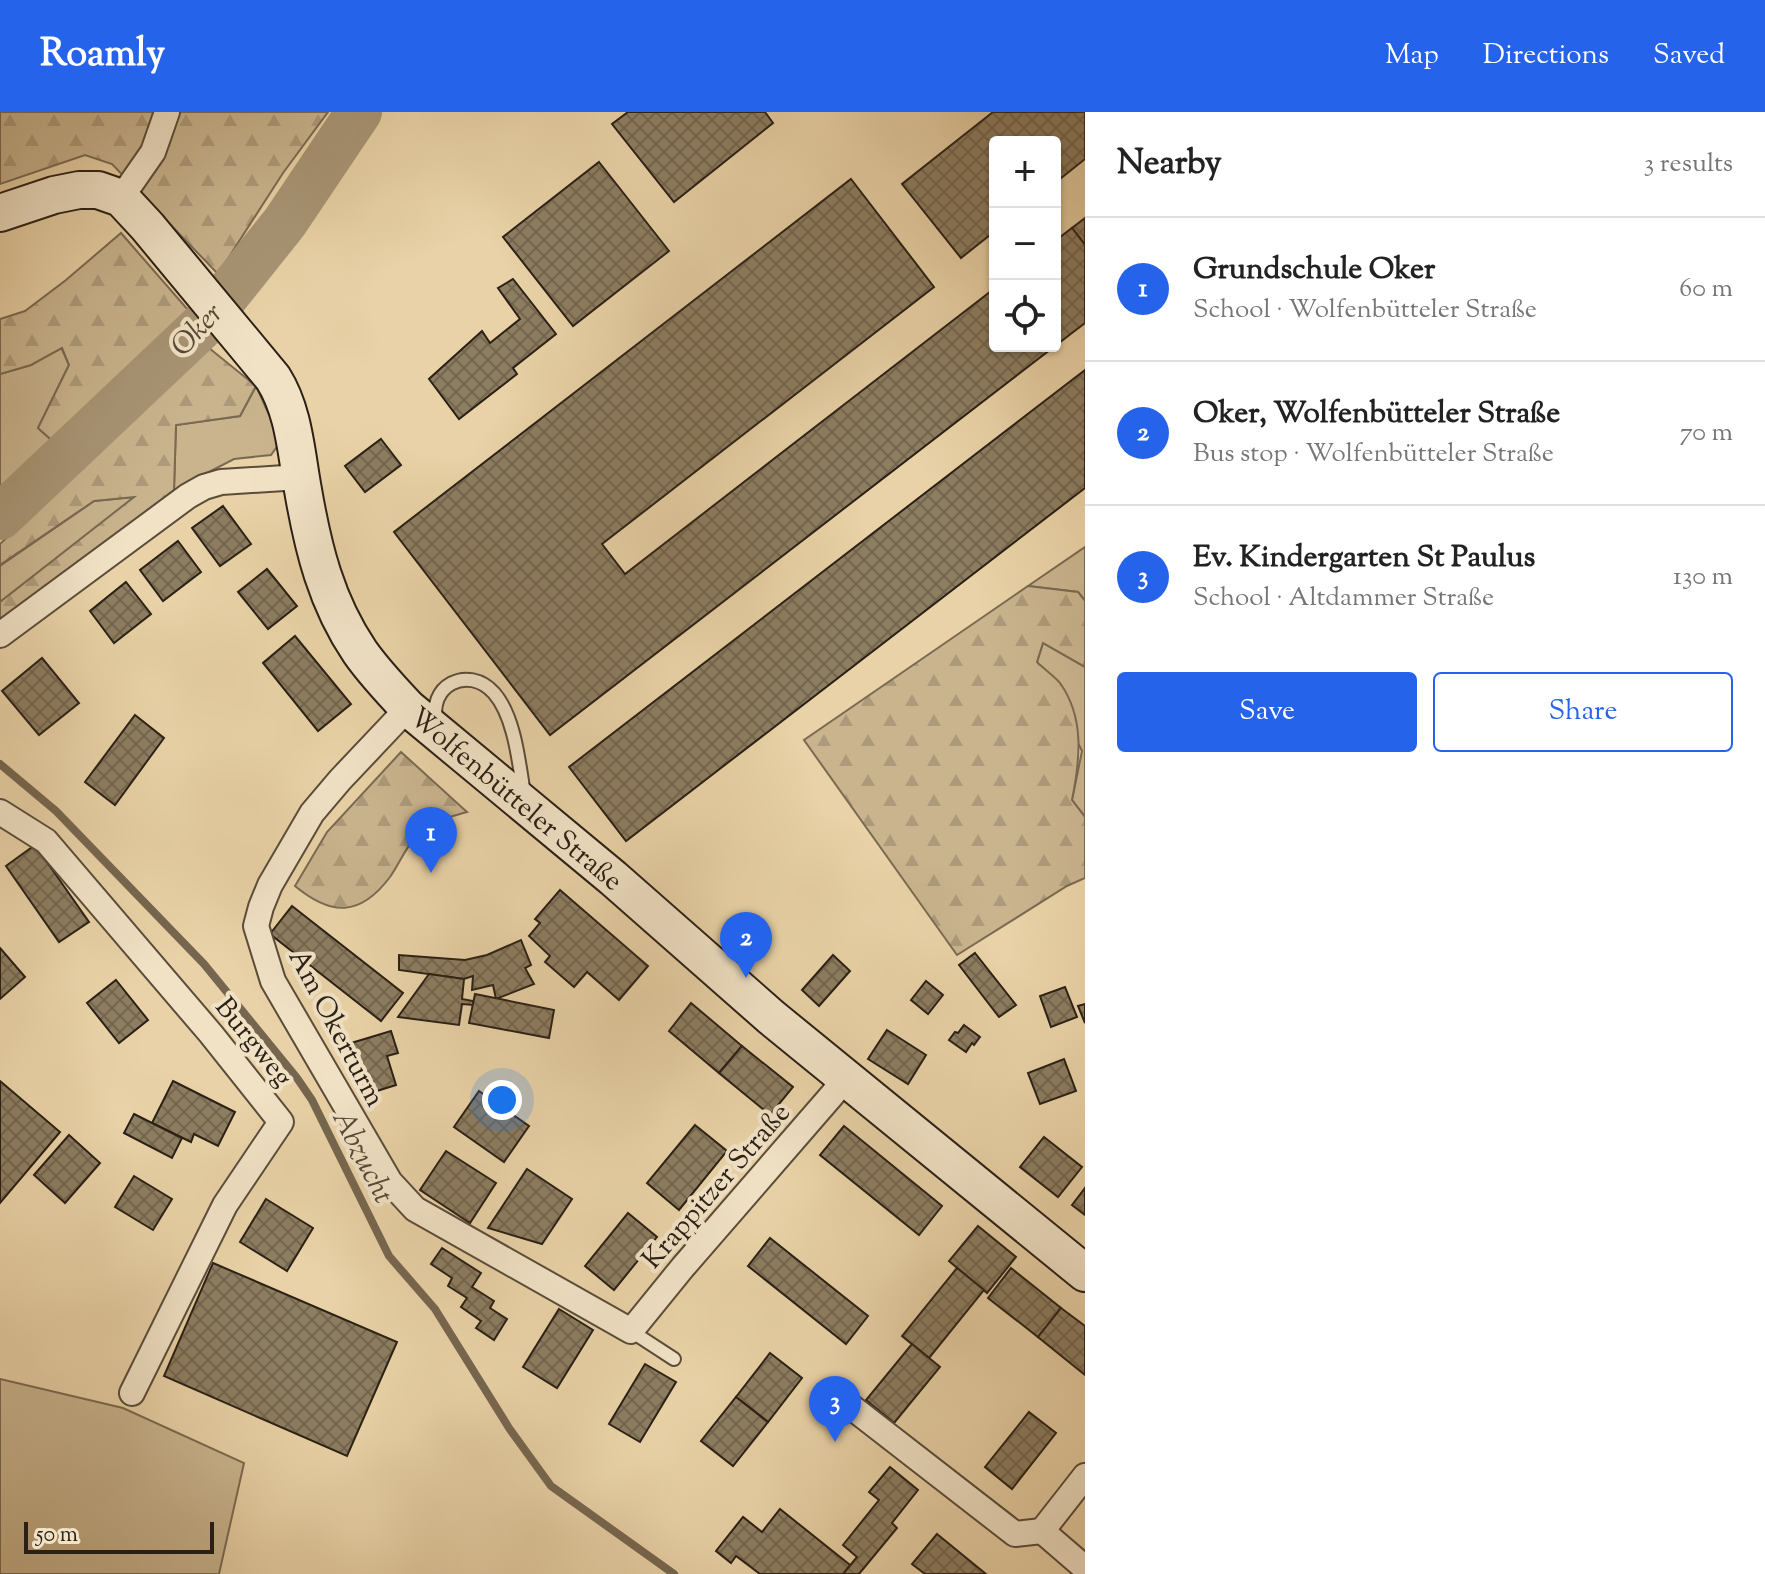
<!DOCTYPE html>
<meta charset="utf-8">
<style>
:root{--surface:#fff;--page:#f2f2f2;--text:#222;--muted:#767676;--line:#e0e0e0;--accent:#2563eb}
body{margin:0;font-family:"Sorts Mill Goudy",serif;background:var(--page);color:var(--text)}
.controls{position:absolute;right:24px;top:24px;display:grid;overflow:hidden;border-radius:8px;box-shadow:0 2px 6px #0004}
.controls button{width:72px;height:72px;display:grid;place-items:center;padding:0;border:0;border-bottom:2px solid var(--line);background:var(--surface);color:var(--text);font:40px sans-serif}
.scale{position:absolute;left:24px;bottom:20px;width:190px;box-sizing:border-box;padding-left:8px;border:4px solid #2a2015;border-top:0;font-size:22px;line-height:28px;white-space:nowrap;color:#2a2015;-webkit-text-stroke:6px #f1e2c6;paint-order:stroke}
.you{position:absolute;left:502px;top:988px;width:28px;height:28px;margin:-20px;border:6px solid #fff;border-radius:50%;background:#1a73e8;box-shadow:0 0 0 12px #1a73e833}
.badge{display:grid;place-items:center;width:52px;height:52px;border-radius:50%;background:var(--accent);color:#fff;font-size:26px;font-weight:700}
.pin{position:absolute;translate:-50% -66px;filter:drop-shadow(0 2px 4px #0008)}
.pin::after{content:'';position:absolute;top:42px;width:28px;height:24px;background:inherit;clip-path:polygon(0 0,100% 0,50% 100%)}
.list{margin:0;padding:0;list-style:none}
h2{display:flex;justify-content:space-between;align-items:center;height:104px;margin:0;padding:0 32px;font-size:34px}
h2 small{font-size:26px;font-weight:400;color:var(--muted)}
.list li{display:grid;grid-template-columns:52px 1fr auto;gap:24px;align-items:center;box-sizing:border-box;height:144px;padding:0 32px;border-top:2px solid var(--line)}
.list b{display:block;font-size:30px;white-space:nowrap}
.list p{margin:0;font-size:26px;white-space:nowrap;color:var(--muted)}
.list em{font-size:26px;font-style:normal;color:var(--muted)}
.actions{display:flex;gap:16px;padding:24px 32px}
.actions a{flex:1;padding:18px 0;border:2px solid var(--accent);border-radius:8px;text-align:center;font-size:28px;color:var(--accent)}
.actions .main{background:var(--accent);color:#fff}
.icon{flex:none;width:44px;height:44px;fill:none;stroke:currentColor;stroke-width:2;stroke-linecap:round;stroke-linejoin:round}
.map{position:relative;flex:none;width:1085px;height:1462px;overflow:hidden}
header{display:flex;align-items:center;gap:48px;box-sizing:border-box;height:112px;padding:0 40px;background:var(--accent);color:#fff}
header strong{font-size:38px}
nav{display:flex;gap:44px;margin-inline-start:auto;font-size:28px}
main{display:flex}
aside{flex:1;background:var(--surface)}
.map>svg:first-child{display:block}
.grass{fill:#c9b48e;stroke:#7a6a52;stroke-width:2}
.forest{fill:url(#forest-firs);stroke:#7a6a52;stroke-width:2}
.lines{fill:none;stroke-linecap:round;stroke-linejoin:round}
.stream{stroke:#76664f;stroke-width:8}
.river{stroke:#a89575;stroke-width:46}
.building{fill:url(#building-cross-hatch);stroke:#2a2015;stroke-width:2}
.service-casing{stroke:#5a4c3a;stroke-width:16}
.minor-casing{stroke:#5a4c3a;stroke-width:28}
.secondary-casing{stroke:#2a2015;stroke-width:40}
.service{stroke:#f1e2c6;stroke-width:12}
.minor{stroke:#f1e2c6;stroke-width:24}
.secondary{stroke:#f1e2c6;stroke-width:36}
.labels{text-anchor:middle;stroke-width:8;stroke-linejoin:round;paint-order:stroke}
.street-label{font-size:28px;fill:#2a2015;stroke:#f1e2c6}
.water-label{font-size:30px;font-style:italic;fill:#564937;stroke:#f1e2c6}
</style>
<header>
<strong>Roamly</strong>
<nav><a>Map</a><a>Directions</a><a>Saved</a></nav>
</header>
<main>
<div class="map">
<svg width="1085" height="1462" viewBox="0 0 1085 1462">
<defs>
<pattern id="forest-firs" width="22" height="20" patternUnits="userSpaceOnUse" patternTransform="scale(2)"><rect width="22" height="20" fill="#c9b48e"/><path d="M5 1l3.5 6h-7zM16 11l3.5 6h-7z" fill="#ad9a7a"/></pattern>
<pattern id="building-cross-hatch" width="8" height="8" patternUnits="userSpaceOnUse" patternTransform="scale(2)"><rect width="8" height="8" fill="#8d7d61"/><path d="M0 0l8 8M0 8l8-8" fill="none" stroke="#73664f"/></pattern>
</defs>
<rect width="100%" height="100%" fill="#e9d2a7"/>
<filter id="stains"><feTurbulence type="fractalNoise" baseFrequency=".0025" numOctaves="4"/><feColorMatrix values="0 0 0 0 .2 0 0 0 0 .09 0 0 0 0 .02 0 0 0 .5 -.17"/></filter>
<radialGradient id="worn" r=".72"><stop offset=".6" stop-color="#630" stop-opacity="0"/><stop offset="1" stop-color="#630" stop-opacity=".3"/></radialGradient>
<g class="grass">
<polygon points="61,235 69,253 38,316 58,334 0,383 0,262 31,253"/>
<polygon points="256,274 281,329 271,343 234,347 174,378 176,313 240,304"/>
<polygon points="135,385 0,490 0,454 94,389"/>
<polygon points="1085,435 1085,489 1078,480 1028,474"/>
<polygon points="1043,531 1085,555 1085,705 1072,688 1082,639 1037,550"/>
<polygon points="0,1267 123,1296 244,1351 219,1462 0,1462"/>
</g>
<g class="forest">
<polygon points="0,0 328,0 283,61 218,162 112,52 85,43 0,72"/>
<polygon points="121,121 195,206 58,334 38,316 69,253 62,236 31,253 0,262 0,207 25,199 66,168"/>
<polygon points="209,236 256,274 240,304 176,313 174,378 0,511 0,490 134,385 94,389 0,453 0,432"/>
<path d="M1028 474 1078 480 1085 489V555L1043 531 1037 550C1044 557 1054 564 1060 571 1085 606 1080 648 1072 688L1085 705V766L1067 774 957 843 804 628Z"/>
<path d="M401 640 467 700C450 705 430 709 417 723 406 735 399 752 390 765 360 805 331 804 295 774L327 720Z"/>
</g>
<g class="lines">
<polyline class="stream" points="0,652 56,699 204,852 297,966 312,988 389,1144 435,1197 509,1316 551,1374 674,1462"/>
<polyline class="river" points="0,405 202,214 285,110 359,0"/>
</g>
<g class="building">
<polygon points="628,0 765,0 773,11 674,90 612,12"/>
<polygon points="993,0 1085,0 1085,47 1055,71 1055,30 995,30 995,119 961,146 902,72"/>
<polygon points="599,50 669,139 573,214 503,125"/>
<polygon points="851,67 934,175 602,432 625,462 995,176 995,234 1055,234 550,623 394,420"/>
<polygon points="1085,106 1085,133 1072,116"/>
<polygon points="1072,116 1085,133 1085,211 1055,234 1055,129"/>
<polygon points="513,167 556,222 513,256 517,262 459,307 429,267 482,219 490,231 520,207 498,176"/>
<polygon points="1085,258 1085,376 626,729 569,655"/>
<polygon points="381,327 401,353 365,380 345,354"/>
<polygon points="223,394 251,432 220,454 192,416"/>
<polygon points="178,429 201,460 163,489 140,458"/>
<polygon points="267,457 297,494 268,517 238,480"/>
<polygon points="126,470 151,502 114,531 90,499"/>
<polygon points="295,524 351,592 318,619 263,551"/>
<polygon points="42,546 79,591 39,623 2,579"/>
<polygon points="135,603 164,626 115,693 85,670"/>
<polygon points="35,733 89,810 59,830 6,754"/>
<polygon points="560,778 648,854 619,888 587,860 574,875 545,850 550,844 529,824 540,811 535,807"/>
<polygon points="292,794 403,881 381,909 270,822"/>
<polygon points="521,828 531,853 525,856 534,872 496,887 493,873 472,878 473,864 464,867 399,858 399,843 465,848 487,843"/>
<polygon points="0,836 25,865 0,887"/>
<polygon points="975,841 1016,893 999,905 959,853"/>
<polygon points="833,843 850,859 819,894 802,878"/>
<polygon points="429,862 464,867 462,887 473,889 473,893 462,892 459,913 398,905"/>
<polygon points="116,868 148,908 119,931 87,891"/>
<polygon points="926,869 943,883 928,902 911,888"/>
<polygon points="1065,875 1077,905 1051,915 1040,884"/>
<polygon points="475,882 554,898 549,926 469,911"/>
<polygon points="691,891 742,934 719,961 669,919"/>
<polygon points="1085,892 1085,911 1078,894"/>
<polygon points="964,913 980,925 974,933 972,931 966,940 949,928 955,920 958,921"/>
<polygon points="887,918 926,943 908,972 868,947"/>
<polygon points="391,919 398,941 387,944 396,973 364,983 348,932"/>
<polygon points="742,934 793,975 770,1003 719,961"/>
<polygon points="1064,947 1076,979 1040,992 1028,961"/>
<polygon points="0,969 60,1020 0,1091"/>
<polygon points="173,969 235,1000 218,1034 194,1022 191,1030 152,1011"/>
<polygon points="479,979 529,1014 504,1050 454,1015"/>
<polygon points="134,1002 182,1026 172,1046 124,1021"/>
<polygon points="695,1013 727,1039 679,1098 647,1071"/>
<polygon points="844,1014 942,1094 919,1123 820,1043"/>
<polygon points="69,1023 100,1051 65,1091 34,1063"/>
<polygon points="1044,1025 1082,1055 1058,1085 1020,1055"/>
<polygon points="446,1039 496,1071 470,1111 420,1078"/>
<polygon points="527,1057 572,1087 542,1132 488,1116"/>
<polygon points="134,1064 172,1087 153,1118 115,1095"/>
<polygon points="1085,1076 1085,1103 1072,1093"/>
<polygon points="266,1087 313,1116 287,1159 240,1130"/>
<polygon points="628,1101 657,1125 614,1178 585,1154"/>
<polygon points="978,1114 1016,1145 987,1181 949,1149"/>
<polygon points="770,1126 868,1204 846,1232 748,1154"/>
<polygon points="442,1136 481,1161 472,1175 494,1189 490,1196 507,1207 494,1228 476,1216 481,1209 461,1195 467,1186 448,1174 452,1166 431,1152"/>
<polygon points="213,1151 397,1230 347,1344 164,1264"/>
<polygon points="957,1156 984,1178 929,1246 902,1224"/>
<polygon points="1011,1156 1061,1196 1038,1225 988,1186"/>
<polygon points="1061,1196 1085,1214 1085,1263 1038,1225"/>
<polygon points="559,1197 593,1218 557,1276 523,1255"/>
<polygon points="912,1232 940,1255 894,1311 866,1288"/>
<polygon points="770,1241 802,1266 768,1310 736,1285"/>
<polygon points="645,1252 676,1270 640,1330 609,1312"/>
<polygon points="736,1285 768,1310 733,1354 701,1329"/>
<polygon points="1029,1300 1056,1321 1012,1377 985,1355"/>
<polygon points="890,1355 918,1378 892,1411 897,1416 859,1462 843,1462 857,1445 843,1433 879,1388 869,1380"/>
<polygon points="780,1397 850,1453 843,1462 760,1462 736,1444 731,1451 716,1439 743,1405 762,1420"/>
<polygon points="937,1422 986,1462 925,1462 912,1452"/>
</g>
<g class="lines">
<g class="service-casing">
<g id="service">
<path d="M437 612C426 574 468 552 494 581 515 605 519 652 524 682"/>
<polyline points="631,1219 674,1247"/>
</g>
</g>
<g class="minor-casing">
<g id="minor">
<polyline points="121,86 153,40 167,0"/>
<polyline points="0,523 188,384 204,375 221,370 300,365"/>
<polyline points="408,596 340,668 312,701 270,773 261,795 256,814 273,869 390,1070 415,1097 631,1219 683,1155 833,982 844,966"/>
<polyline points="0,700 46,729 211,922 281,1010 225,1093 132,1281"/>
<polyline points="845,1290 1015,1422 1042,1419"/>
<polyline points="1085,1364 1042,1419 1085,1456"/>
</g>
</g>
<g class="secondary-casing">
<path id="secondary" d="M0 101 54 83 79 78H98L121 86 147 114 273 266C294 299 296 340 303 378 313 436 326 490 360 540 374 560 391 578 408 596L613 766 771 905 1085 1161"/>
</g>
<use href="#service" class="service"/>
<use href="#minor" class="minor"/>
<use href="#secondary" class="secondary"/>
</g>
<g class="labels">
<g class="street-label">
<text transform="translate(517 686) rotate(40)" y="10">Wolfenbütteler Straße</text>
<text transform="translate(338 915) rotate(62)" y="10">Am Okerturm</text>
<text transform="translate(255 929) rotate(51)" y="10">Burgweg</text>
<text transform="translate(715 1073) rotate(-49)" y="10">Krappitzer Straße</text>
</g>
<g class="water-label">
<text transform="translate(196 217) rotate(-47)" y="10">Oker</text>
<text transform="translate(364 1044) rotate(63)" y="10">Abzucht</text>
</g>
</g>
<rect width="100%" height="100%" filter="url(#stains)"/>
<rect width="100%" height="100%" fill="url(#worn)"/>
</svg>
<div class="controls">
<button>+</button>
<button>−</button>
<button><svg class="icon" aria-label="locate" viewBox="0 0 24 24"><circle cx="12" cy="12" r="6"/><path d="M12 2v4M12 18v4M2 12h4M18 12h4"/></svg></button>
</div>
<div class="scale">50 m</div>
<div class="you"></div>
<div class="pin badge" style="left:431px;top:761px">1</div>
<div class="pin badge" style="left:746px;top:866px">2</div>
<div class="pin badge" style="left:835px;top:1330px">3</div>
</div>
<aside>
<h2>Nearby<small>3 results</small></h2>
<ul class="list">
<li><span class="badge">1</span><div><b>Grundschule Oker</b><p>School · Wolfenbütteler Straße</p></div><em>60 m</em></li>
<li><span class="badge">2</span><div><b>Oker, Wolfenbütteler Straße</b><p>Bus stop · Wolfenbütteler Straße</p></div><em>70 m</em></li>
<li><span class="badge">3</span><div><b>Ev. Kindergarten St Paulus</b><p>School · Altdammer Straße</p></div><em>130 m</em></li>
</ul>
<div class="actions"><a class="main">Save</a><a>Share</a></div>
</aside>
</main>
